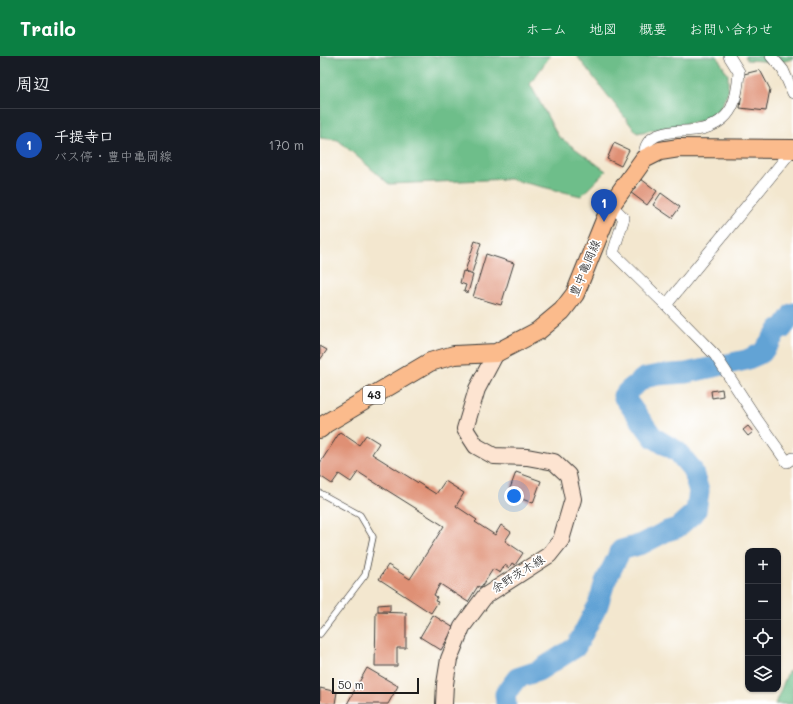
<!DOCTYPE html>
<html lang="ja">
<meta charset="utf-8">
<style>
:root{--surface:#171b24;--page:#242831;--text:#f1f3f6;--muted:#9ea1a6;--line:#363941;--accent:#0b8043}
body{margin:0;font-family:Mali,"Klee One",sans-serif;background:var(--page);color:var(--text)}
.controls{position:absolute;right:12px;bottom:12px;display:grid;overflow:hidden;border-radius:8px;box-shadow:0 1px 3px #0004}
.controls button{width:36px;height:36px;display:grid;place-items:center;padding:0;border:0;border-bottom:1px solid var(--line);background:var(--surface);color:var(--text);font:20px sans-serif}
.scale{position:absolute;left:12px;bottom:10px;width:87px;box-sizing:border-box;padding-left:4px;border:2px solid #1c1c1c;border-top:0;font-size:11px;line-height:14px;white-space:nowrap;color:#1c1c1c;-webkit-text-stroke:3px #fff;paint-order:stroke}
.you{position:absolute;left:194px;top:440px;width:14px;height:14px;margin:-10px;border:3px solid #fff;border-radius:50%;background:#1a73e8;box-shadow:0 0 0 6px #1a73e833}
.badge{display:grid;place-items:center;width:26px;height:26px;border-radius:50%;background:var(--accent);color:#fff;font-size:13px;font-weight:700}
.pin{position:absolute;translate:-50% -33px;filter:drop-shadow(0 1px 2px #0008)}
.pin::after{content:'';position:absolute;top:21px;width:14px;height:12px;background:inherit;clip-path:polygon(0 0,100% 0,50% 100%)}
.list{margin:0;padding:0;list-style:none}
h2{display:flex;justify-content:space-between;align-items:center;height:52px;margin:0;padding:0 16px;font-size:17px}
h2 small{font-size:13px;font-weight:400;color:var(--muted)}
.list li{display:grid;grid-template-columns:26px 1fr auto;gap:12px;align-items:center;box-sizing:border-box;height:72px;padding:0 16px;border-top:1px solid var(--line)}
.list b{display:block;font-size:15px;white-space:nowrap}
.list p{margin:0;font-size:13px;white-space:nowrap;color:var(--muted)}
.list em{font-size:13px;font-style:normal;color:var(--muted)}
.icon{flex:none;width:22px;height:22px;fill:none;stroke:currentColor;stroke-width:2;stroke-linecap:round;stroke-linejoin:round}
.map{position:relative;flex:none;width:473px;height:648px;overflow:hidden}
header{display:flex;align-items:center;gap:24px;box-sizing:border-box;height:56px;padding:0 20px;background:var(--accent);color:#fff}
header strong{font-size:19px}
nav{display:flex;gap:22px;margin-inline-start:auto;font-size:14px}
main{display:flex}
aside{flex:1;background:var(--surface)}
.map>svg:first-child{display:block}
.forest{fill:#6ebe8a;stroke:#456d53}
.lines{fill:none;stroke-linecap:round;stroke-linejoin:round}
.river{stroke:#62a3d5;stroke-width:21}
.building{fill:#df9074}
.lane-casing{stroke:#3c3a37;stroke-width:7}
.street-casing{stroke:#3c3a37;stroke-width:12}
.secondary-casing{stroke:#3c3a37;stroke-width:18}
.primary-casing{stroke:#3c3a37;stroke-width:20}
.lane{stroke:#fff;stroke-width:5.5}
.street{stroke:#fff;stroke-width:11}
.secondary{stroke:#fde4d1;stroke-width:16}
.primary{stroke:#fbbb8c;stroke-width:18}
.labels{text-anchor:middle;stroke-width:3.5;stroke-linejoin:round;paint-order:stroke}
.shield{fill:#fff;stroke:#606060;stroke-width:1}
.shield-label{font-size:11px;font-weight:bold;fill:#1c1c1c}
.street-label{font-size:12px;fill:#1c1c1c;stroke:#fff}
</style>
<header>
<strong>Trailo</strong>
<nav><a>ホーム</a><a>地図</a><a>概要</a><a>お問い合わせ</a></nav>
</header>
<main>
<aside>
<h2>周辺<small></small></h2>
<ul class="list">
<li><span class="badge" style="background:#1a4fb4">1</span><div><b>千提寺口</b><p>バス停 · 豊中亀岡線</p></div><em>170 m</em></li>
</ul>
</aside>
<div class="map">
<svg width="473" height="648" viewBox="0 0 473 648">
<rect width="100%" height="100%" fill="#fff"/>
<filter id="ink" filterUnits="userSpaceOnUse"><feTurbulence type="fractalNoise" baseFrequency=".025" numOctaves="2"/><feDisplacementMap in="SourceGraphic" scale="8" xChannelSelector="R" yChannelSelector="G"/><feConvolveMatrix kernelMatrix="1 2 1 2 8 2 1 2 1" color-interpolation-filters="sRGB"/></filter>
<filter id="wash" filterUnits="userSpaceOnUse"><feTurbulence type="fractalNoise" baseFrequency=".012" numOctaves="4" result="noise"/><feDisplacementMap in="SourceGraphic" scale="16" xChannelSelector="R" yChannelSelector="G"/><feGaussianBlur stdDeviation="0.9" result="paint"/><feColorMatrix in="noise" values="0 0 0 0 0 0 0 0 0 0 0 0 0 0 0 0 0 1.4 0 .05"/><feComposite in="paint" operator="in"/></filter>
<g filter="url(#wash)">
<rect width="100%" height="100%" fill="#f3e7cf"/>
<g class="forest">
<polygon points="0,0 230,0 210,28 238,80 286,115 261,140 189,123 69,128 18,84 0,82"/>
<polygon points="257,0 397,0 408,19 408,36 400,52 386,64 317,77"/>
<polygon points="425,0 473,0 473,3 461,6 427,4"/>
<polygon points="473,613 473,648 455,648 468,616"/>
</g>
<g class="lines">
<polyline class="river" points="186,648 185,638 197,622 218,615 256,591 278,549 285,526 301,494 322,488 347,475 357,472 376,455 379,435 372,413 357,395 334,382 303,340 309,334 324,322 338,319 366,317 426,304 442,297 459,273 462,273 473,257"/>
</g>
<g id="blocks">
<g class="building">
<polygon points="440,14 450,33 446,55 420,52 424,18"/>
<polygon points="294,87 309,94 301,110 287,103"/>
<polygon points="321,123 337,135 327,149 310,136"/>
<polygon points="341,137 360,151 352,162 333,149"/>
<polygon points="155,185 161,187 152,217 145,215"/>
<polygon points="166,198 194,207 181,249 153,241"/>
<polygon points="143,215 153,219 148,237 144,235 146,229 140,227"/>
<polygon points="0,290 7,294 0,304"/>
<polygon points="402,333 403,340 392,342 391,335"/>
<polygon points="428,370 433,376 428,380 423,374"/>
<polygon points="20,376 39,389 46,379 59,387 52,398 116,438 125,425 144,437 136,450 157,464 155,466 175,479 181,469 191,476 185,485 203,497 195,509 192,507 189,512 185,509 180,517 173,513 161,532 158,530 148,546 120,528 114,539 117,541 115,545 118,546 111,557 59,523 68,509 90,523 124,470 38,416 31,426 19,418 12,428 0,420 0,407"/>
<polygon points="196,416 221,425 213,447 188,438"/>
<polygon points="70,548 70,555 58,555 58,549"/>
<polygon points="56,556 86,557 86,592 77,592 77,610 55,610"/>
<polygon points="113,559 134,572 121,594 100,581"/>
<polygon points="47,612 78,630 68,648 27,648"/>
<polygon points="0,632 17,636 15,648 0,648"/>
</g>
</g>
</g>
<g filter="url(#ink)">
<use href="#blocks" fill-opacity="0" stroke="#3c3a37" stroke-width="1"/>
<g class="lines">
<g class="lane-casing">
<polyline id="lane" points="0,437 40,459 53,481 45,519 0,578"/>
</g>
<g class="street-casing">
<g id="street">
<polyline points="451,0 463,14 473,37"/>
<path d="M324 103C324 98 325 91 327 88 331 81 338 79 345 77 357 74 370 76 382 73 413 65 417 44 419 16L409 0"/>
<polyline points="291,149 304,162 293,197 346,249 395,299 438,365 467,406 473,402"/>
<polyline points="346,249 473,93"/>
</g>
</g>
<g class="secondary-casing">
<polyline id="secondary" points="124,648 125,628 129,603 142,571 165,540 229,499 241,484 253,443 248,419 234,406 207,401 174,400 156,390 145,373 157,333 176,297"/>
</g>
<g class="primary-casing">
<polyline id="primary" points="0,373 5,368 110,306 134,299 176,297 218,275 242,255 255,238 291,149 324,103 340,95 359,92 473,93"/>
</g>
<use href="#lane" class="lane"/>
<use href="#street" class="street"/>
<use href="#secondary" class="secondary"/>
<use href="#primary" class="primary"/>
</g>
</g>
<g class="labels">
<rect class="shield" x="43" y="330" width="22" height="18" rx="3"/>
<g class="shield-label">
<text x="54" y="343">43</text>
</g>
<g class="street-label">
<text transform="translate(265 212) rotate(-67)" y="4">豊中亀岡線</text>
<text transform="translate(198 518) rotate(-32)" y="4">余野茨木線</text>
</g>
</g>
</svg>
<div class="controls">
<button>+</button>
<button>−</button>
<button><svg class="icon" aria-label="locate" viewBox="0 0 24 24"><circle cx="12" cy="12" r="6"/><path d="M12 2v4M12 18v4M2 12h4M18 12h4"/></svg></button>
<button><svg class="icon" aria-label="layers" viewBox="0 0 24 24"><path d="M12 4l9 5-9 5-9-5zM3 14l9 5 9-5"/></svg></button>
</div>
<div class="scale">50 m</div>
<div class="you"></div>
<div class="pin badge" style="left:284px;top:166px;background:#1a4fb4">1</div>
</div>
</main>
